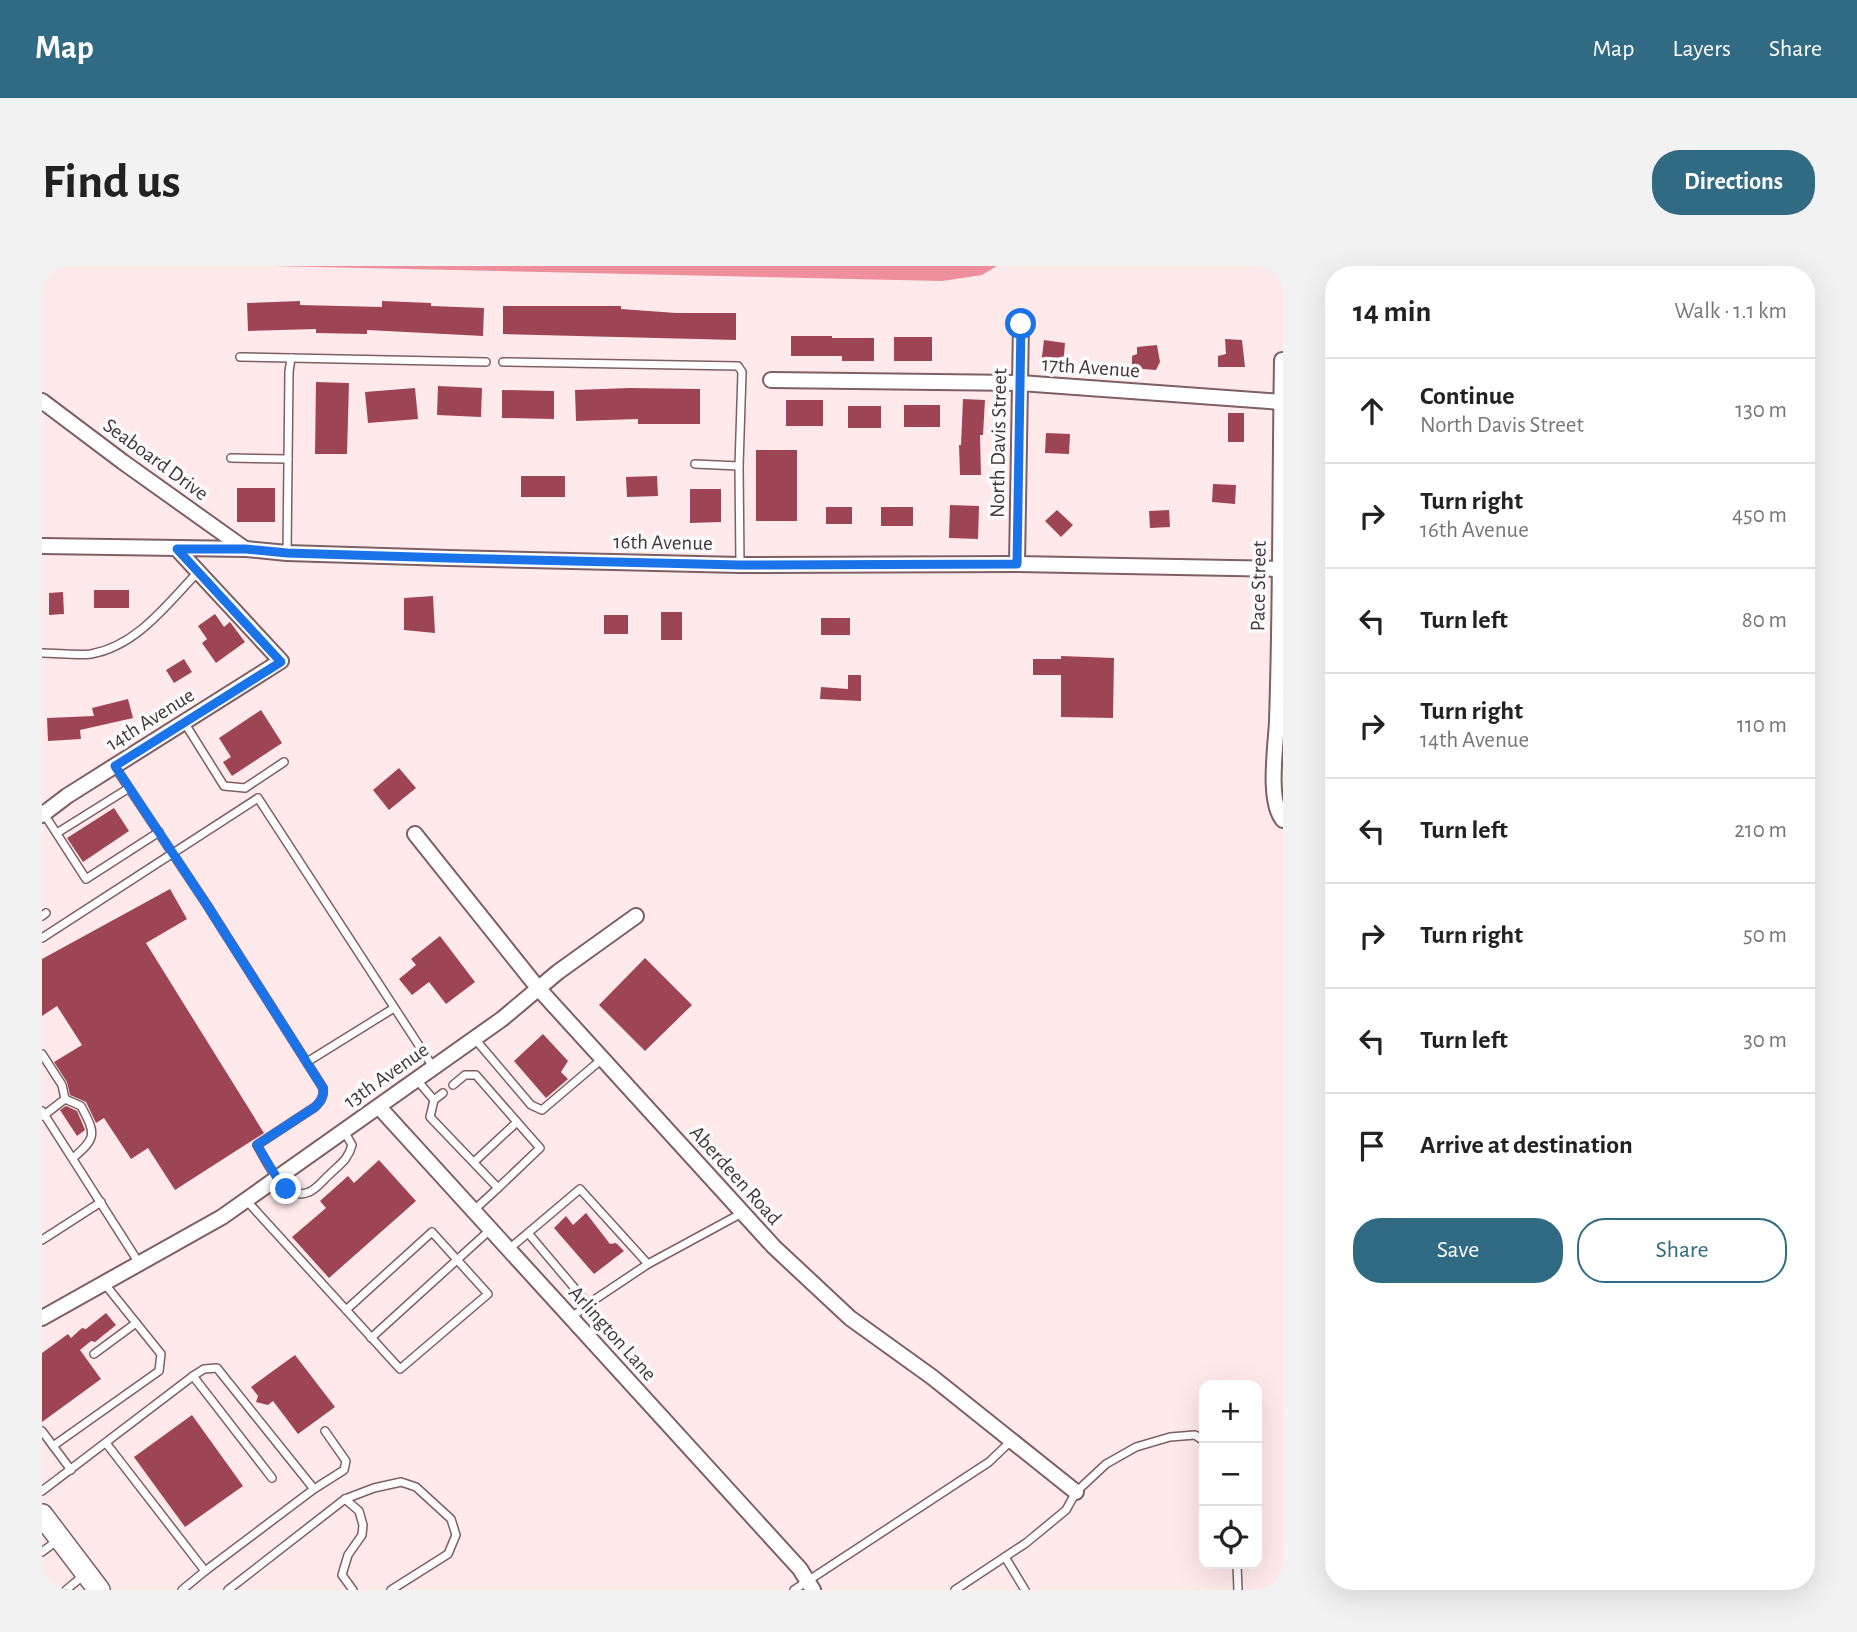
<!DOCTYPE html>
<meta charset="utf-8">
<style>
:root{--surface:#fff;--page:#f2f2f2;--text:#222;--muted:#767676;--line:#e0e0e0;--accent:#316a83}
body{margin:0;font-family:"Alegreya Sans",sans-serif;background:var(--page);color:var(--text)}
.controls{position:absolute;right:21px;bottom:21px;display:grid;overflow:hidden;border-radius:14px;box-shadow:0 7px 28px #0002}
.controls button{width:63px;height:63px;display:grid;place-items:center;padding:0;border:0;border-bottom:2px solid var(--line);background:var(--surface);color:var(--text);font:35px sans-serif}
.stop{position:absolute;width:21px;height:21px;margin:-16px;border:5px solid #1a73e8;border-radius:50%;background:#fff}
.stop.end{background:#1a73e8;border-color:#fff;box-shadow:0 2px 7px #0008}
.list{margin:0;padding:0;list-style:none}
h2{display:flex;justify-content:space-between;align-items:center;height:91px;margin:0;padding:0 28px;font-size:30px}
h2 small{font-size:23px;font-weight:400;color:var(--muted)}
.list li{display:grid;grid-template-columns:46px 1fr auto;gap:21px;align-items:center;box-sizing:border-box;height:105px;padding:0 28px;border-top:2px solid var(--line)}
.list b{display:block;font-size:26px;white-space:nowrap}
.list p{margin:0;font-size:23px;white-space:nowrap;color:var(--muted)}
.list em{font-size:23px;font-style:normal;color:var(--muted)}
.actions{display:flex;gap:14px;padding:21px 28px}
.actions a{flex:1;padding:16px 0;border:2px solid var(--accent);border-radius:28px;text-align:center;font-size:24px;color:var(--accent)}
.actions .main{background:var(--accent);color:#fff}
.icon{flex:none;width:38px;height:38px;fill:none;stroke:currentColor;stroke-width:2;stroke-linecap:round;stroke-linejoin:round}
.map{position:relative;flex:none;width:1241px;height:1324px;overflow:hidden;border-radius:28px}
header{display:flex;align-items:center;gap:42px;box-sizing:border-box;height:98px;padding:0 35px;background:var(--accent);color:#fff}
header strong{font-size:33px}
nav{display:flex;gap:38px;margin-inline-start:auto;font-size:24px}
.intro{display:flex;align-items:center;justify-content:space-between;box-sizing:border-box;height:168px;padding:0 42px}
h1{margin:0;font-size:49px}
.button{padding:18px 32px;border-radius:28px;background:var(--accent);color:#fff;font-size:24px;font-weight:700}
main{display:flex;gap:42px;padding:0 42px}
aside{flex:1;background:var(--surface);border-radius:28px;box-shadow:0 7px 28px #0002}
.map>svg:first-child{display:block}
.water{fill:#ef8e9c}
.building{fill:#9d4554}
.lines{fill:none;stroke-linecap:round;stroke-linejoin:round}
.service-casing{stroke:#7e5f63;stroke-width:10}
.minor-casing{stroke:#7e5f63;stroke-width:18}
.secondary-casing{stroke:#7e5f63;stroke-width:24}
.service{stroke:#fff;stroke-width:7}
.minor{stroke:#fff;stroke-width:14}
.secondary{stroke:#fff;stroke-width:21}
.route{stroke:#1a73e8;stroke-width:9}
.labels{text-anchor:middle;stroke-width:7;stroke-linejoin:round;paint-order:stroke}
.street-label{font-size:21px;fill:#443638;stroke:#fcfcfc}
</style>
<header>
<strong>Map</strong>
<nav><a>Map</a><a>Layers</a><a>Share</a></nav>
</header>
<div class="intro"><h1>Find us</h1><a class="button">Directions</a></div>
<main>
<div class="map">
<svg width="1241" height="1324" viewBox="0 0 1241 1324">
<rect width="100%" height="100%" fill="#ffe9eb"/>
<polygon class="water" points="230,0 955,0 940,9 900,15"/>
<g class="building">
<polygon points="258,35 258,39 340,41 340,35 389,37 389,40 442,42 441,70 325,64 325,68 274,67 274,63 206,65 205,37"/>
<polygon points="461,40 579,40 579,43 634,47 694,47 694,74 461,68"/>
<polygon points="749,70 790,70 790,72 832,72 832,95 800,95 800,90 749,90"/>
<rect x="852" y="71" width="38" height="24"/>
<polygon points="1183,73 1200,74 1203,101 1176,101 1176,90 1184,88"/>
<polygon points="1002,74 1023,77 1021,101 999,99"/>
<polygon points="1115,79 1118,96 1114,104 1101,103 1090,99 1090,90 1095,88 1095,81"/>
<polygon points="274,116 307,117 305,188 273,188"/>
<polygon points="396,120 440,122 439,151 395,149"/>
<polygon points="373,122 376,153 326,157 323,126"/>
<polygon points="587,122 658,123 658,158 596,158 596,153 534,155 533,124"/>
<polygon points="460,124 512,125 512,153 460,152"/>
<polygon points="921,133 943,134 941,169 938,169 939,209 918,209 917,179 919,179"/>
<rect x="744" y="134" width="37" height="26"/>
<rect x="862" y="139" width="36" height="22"/>
<rect x="806" y="140" width="33" height="22"/>
<rect x="1186" y="147" width="16" height="29"/>
<polygon points="1004,167 1028,168 1027,188 1003,187"/>
<rect x="714" y="184" width="41" height="71"/>
<rect x="479" y="210" width="44" height="21"/>
<polygon points="615,210 616,230 585,231 584,211"/>
<polygon points="1171,218 1194,219 1193,238 1170,236"/>
<rect x="195" y="222" width="38" height="34"/>
<polygon points="648,223 679,223 679,256 648,257"/>
<polygon points="908,239 937,240 936,273 907,272"/>
<rect x="784" y="241" width="26" height="17"/>
<rect x="839" y="241" width="32" height="19"/>
<polygon points="1015,244 1031,259 1019,271 1003,255"/>
<polygon points="1127,244 1128,261 1108,262 1107,245"/>
<rect x="52" y="324" width="35" height="18"/>
<polygon points="21,326 22,348 7,349 7,327"/>
<polygon points="391,330 393,367 362,364 362,332"/>
<rect x="619" y="346" width="21" height="28"/>
<polygon points="173,348 182,361 188,356 203,376 174,397 160,377 165,373 156,360"/>
<rect x="562" y="349" width="24" height="19"/>
<rect x="779" y="352" width="29" height="17"/>
<polygon points="1019,390 1072,392 1071,452 1019,451 1019,409 991,409 991,393 1019,393"/>
<polygon points="142,393 150,406 132,417 124,404"/>
<polygon points="806,409 819,409 819,435 778,433 779,421 806,423"/>
<polygon points="86,433 91,452 38,464 39,473 6,475 5,452 52,450 50,442"/>
<polygon points="219,444 240,477 190,510 181,496 189,491 177,472"/>
<polygon points="357,502 374,522 347,544 331,524"/>
<polygon points="72,542 87,565 41,596 25,572"/>
<polygon points="128,623 145,653 104,677 222,867 133,924 106,882 89,893 62,852 54,857 44,836 28,829 25,816 12,796 40,779 15,740 0,750 0,693"/>
<polygon points="398,670 433,716 404,738 387,716 370,729 357,713 374,699 369,693"/>
<polygon points="603,692 650,739 603,785 557,739"/>
<polygon points="501,768 526,795 519,806 526,813 504,832 472,795"/>
<polygon points="24,840 35,845 41,859 43,864 35,870 18,844"/>
<polygon points="337,894 374,935 287,1012 250,971 284,942 278,935 306,910 312,917"/>
<polygon points="544,947 568,978 574,977 582,985 552,1008 512,962 524,950 531,959"/>
<polygon points="64,1047 74,1059 53,1076 49,1075 38,1084 59,1113 0,1156 0,1087 26,1068 29,1072 40,1062 44,1063"/>
<polygon points="253,1089 293,1141 256,1168 231,1135 226,1139 214,1136 216,1130 209,1121"/>
<polygon points="150,1149 201,1220 143,1261 92,1191"/>
</g>
<g class="lines">
<g class="service-casing">
<g id="service">
<polyline points="198,91 444,96"/>
<polyline points="461,96 696,100 700,106 697,200 698,299"/>
<polyline points="189,192 246,193"/>
<polyline points="653,198 697,200"/>
<polyline points="245,287 247,106 249,92"/>
<path d="M0 387C16 387 34 390 49 388 95 380 126 337 156 306"/>
<polyline points="142,456 182,520 203,522 242,496"/>
<path d="M73 501 165 639 281 822C282 831 279 835 273 841L215 879C225 896 242 937 267 926 275 923 281 914 287 909 298 898 306 894 310 879L302 865"/>
<polyline points="2,548 44,613 117,566"/>
<polyline points="15,567 87,522"/>
<polyline points="0,650 4,647"/>
<polyline points="0,672 216,532 391,801"/>
<polyline points="433,773 489,839 500,844 560,793"/>
<polyline points="0,788 20,819 23,833"/>
<polyline points="265,796 352,742"/>
<polyline points="375,814 392,834"/>
<polyline points="411,819 423,809 434,809 475,856 432,896"/>
<polyline points="401,827 392,834 388,851 456,922 498,882 475,856"/>
<path d="M23 833 39 840C53 867 56 871 31 892"/>
<polyline points="0,845 97,997"/>
<polyline points="1,850 23,833"/>
<polyline points="204,934 358,1103 446,1028 390,966 304,1044"/>
<polyline points="431,945 456,922"/>
<polyline points="486,967 546,1038"/>
<polyline points="0,974 59,936"/>
<polyline points="467,983 538,923 606,998 546,1038 529,1052"/>
<polyline points="606,998 700,947"/>
<polyline points="329,1072 449,963"/>
<polyline points="52,1088 94,1057"/>
<polyline points="151,1110 230,1212"/>
<polyline points="0,1165 29,1204"/>
<polyline points="64,1177 163,1305 140,1324"/>
<polyline points="11,1180 117,1105 119,1088 62,1017"/>
<polyline points="272,1223 302,1204 304,1195 283,1165"/>
<polyline points="0,1225 151,1110 162,1103 175,1102 272,1223 163,1305"/>
<polyline points="303,1233 317,1245 321,1259 320,1269 306,1289 300,1309 311,1324"/>
<polyline points="0,1286 16,1274"/>
<polyline points="963,1291 983,1324"/>
<polyline points="1195,1298 1196,1324"/>
<polyline points="24,1324 42,1309"/>
<polyline points="186,1324 303,1233 332,1222 359,1216 374,1221 409,1253 414,1269 406,1288 349,1324"/>
<polyline points="752,1324 947,1196 969,1175"/>
<polyline points="913,1324 984,1277 1024,1244 1034,1226 1064,1198 1094,1181 1128,1171 1153,1169 1162,1175"/>
</g>
</g>
<g class="minor-casing">
<g id="minor">
<path d="M1240 94C1238 214 1239 335 1235 455 1234 480 1225 535 1241 554"/>
<polyline points="729,114 978,117 1240,136"/>
<polyline points="0,135 81,196 203,283"/>
<polyline points="0,280 204,283 245,287 407,292 698,299 975,298 1241,303"/>
<polyline points="975,298 979,58"/>
<polyline points="0,549 25,530 239,395 135,283"/>
<polyline points="373,568 496,722 732,981 808,1052 890,1111 1034,1226"/>
<polyline points="337,841 758,1303 771,1324"/>
<polyline points="0,1052 180,951 460,753 516,706 594,650"/>
</g>
</g>
<g class="secondary-casing">
<polyline id="secondary" points="0,1249 57,1324"/>
</g>
<use href="#service" class="service"/>
<use href="#minor" class="minor"/>
<use href="#secondary" class="secondary"/>
</g>
<g class="lines">
<path class="route" d="M244 923 235 912 215 879 273 841C279 835 282 831 281 822L165 639 73 500 239 396 135 283H204L245 287 407 292 698 299 975 298 979 58"/>
</g>
<g class="labels">
<g class="street-label">
<text transform="translate(1049 101) rotate(4)" y="7">17th Avenue</text>
<text transform="translate(956 177) rotate(-89)" y="7">North Davis Street</text>
<text transform="translate(114 193) rotate(36)" y="7">Seaboard Drive</text>
<text transform="translate(621 276) rotate(1)" y="7">16th Avenue</text>
<text transform="translate(1216 320) rotate(-89)" y="7">Pace Street</text>
<text transform="translate(108 453) rotate(-32)" y="7">14th Avenue</text>
<text transform="translate(344 809) rotate(-35)" y="7">13th Avenue</text>
<text transform="translate(694 909) rotate(48)" y="7">Aberdeen Road</text>
<text transform="translate(571 1067) rotate(48)" y="7">Arlington Lane</text>
</g>
</g>
</svg>
<div class="controls">
<button>+</button>
<button>−</button>
<button><svg class="icon" aria-label="locate" viewBox="0 0 24 24"><circle cx="12" cy="12" r="6"/><path d="M12 2v4M12 18v4M2 12h4M18 12h4"/></svg></button>
</div>
<div class="stop" style="left:979px;top:58px"></div>
<div class="stop end" style="left:244px;top:923px"></div>
</div>
<aside>
<h2>14 min<small>Walk · 1.1 km</small></h2>
<ul class="list">
<li><svg class="icon" aria-label="ahead" viewBox="0 0 24 24"><path d="M12 20V5M6 11l6-6 6 6"/></svg><div><b>Continue</b><p>North Davis Street</p></div><em>130 m</em></li>
<li><svg class="icon" aria-label="right" viewBox="0 0 24 24"><path d="M7 20v-9h11M14 6l5 5-5 5"/></svg><div><b>Turn right</b><p>16th Avenue</p></div><em>450 m</em></li>
<li><svg class="icon" aria-label="left" viewBox="0 0 24 24"><path d="M17 20v-9H6M10 6l-5 5 5 5"/></svg><div><b>Turn left</b></div><em>80 m</em></li>
<li><svg class="icon" aria-label="right" viewBox="0 0 24 24"><path d="M7 20v-9h11M14 6l5 5-5 5"/></svg><div><b>Turn right</b><p>14th Avenue</p></div><em>110 m</em></li>
<li><svg class="icon" aria-label="left" viewBox="0 0 24 24"><path d="M17 20v-9H6M10 6l-5 5 5 5"/></svg><div><b>Turn left</b></div><em>210 m</em></li>
<li><svg class="icon" aria-label="right" viewBox="0 0 24 24"><path d="M7 20v-9h11M14 6l5 5-5 5"/></svg><div><b>Turn right</b></div><em>50 m</em></li>
<li><svg class="icon" aria-label="left" viewBox="0 0 24 24"><path d="M17 20v-9H6M10 6l-5 5 5 5"/></svg><div><b>Turn left</b></div><em>30 m</em></li>
<li><svg class="icon" aria-label="arrive" viewBox="0 0 24 24"><path d="M6 21V4h12l-3 4 3 4H6"/></svg><div><b>Arrive at destination</b></div></li>
</ul>
<div class="actions"><a class="main">Save</a><a>Share</a></div>
</aside>
</main>
